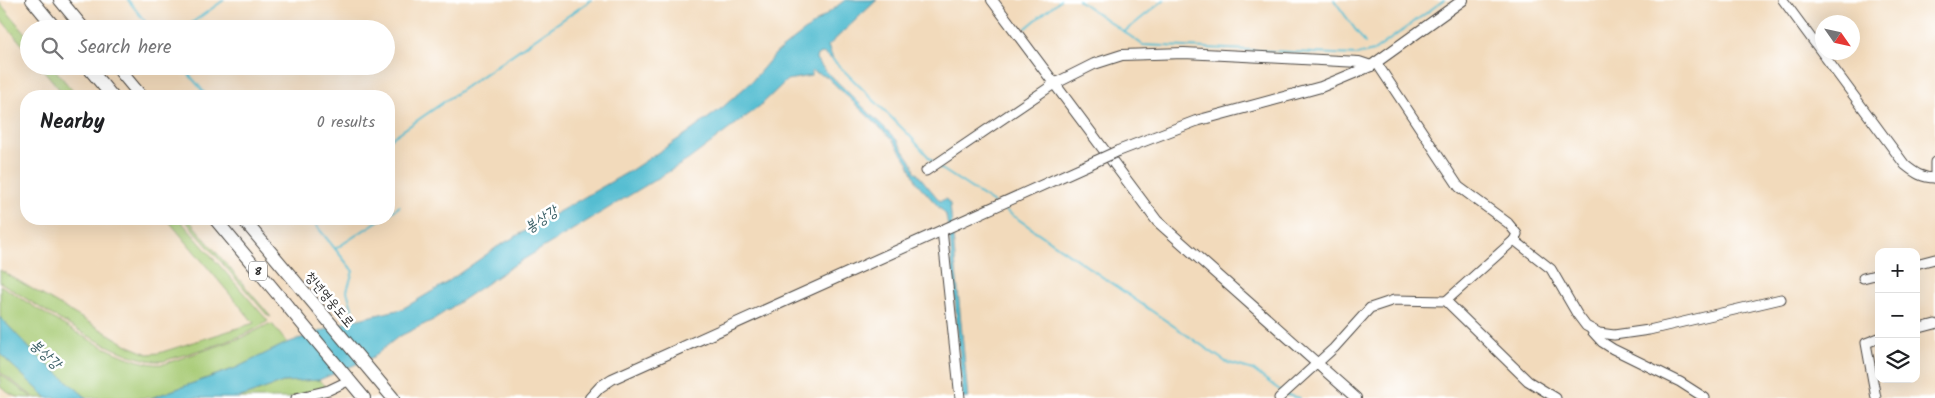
<!DOCTYPE html>
<meta charset="utf-8">
<style>
:root{--surface:#fff;--page:#f6f6f6;--text:#202124;--muted:#757577;--line:#e0e0e0}
body{margin:0;font-family:Kalam,"Poor Story",sans-serif;background:var(--page);color:var(--text)}
.controls{position:absolute;right:15px;bottom:15px;display:grid;overflow:hidden;border-radius:10px;box-shadow:0 5px 20px #0002}
.controls button{width:45px;height:45px;display:grid;place-items:center;padding:0;border:0;border-bottom:1px solid var(--line);background:var(--surface);color:var(--text);font:25px sans-serif}
.compass{position:absolute;left:1815px;top:15px;width:45px;height:45px;border-radius:50%;background:var(--surface);box-shadow:0 5px 20px #0002;rotate:124deg}
.list{margin:0;padding:0;list-style:none}
h2{display:flex;justify-content:space-between;align-items:center;height:65px;margin:0;padding:0 20px;font-size:21px}
h2 small{font-size:16px;font-weight:400;color:var(--muted)}
.icon{flex:none;width:28px;height:28px;fill:none;stroke:currentColor;stroke-width:2;stroke-linecap:round;stroke-linejoin:round}
.map{position:relative;flex:none;width:1935px;height:398px;overflow:hidden}
.search{position:absolute;background:var(--surface);box-shadow:0 5px 20px #0002;left:20px;top:20px;width:375px;height:55px;display:flex;align-items:center;gap:12px;box-sizing:border-box;padding:0 18px;border-radius:28px;color:var(--muted);font-size:19px}
.panel{position:absolute;background:var(--surface);box-shadow:0 5px 20px #0002;left:20px;top:90px;width:375px;height:135px;border-radius:20px}
.map>svg:first-child{display:block}
.green{fill:#a7cb75;stroke:#697b50}
.water{fill:#54bdd1;stroke:#40747e}
.lines{fill:none;stroke-linecap:round;stroke-linejoin:round}
.stream{stroke:#54bdd1;stroke-width:2}
.minor-casing{stroke:#494541;stroke-width:11}
.major-casing{stroke:#494541;stroke-width:12}
.highway-casing{stroke:#494541;stroke-width:14}
.minor{stroke:#fff;stroke-width:9}
.major{stroke:#fff;stroke-width:10}
.highway{stroke:#fff;stroke-width:12}
.major-bridge-casing{stroke:#494541;stroke-width:12;stroke-linecap:butt}
.major-bridge{stroke:#fff;stroke-width:10}
.labels{text-anchor:middle;stroke-width:5;stroke-linejoin:round;paint-order:stroke}
.shield{fill:#fff;stroke:#6b6b6b;stroke-width:1}
.shield-label{font-size:12px;font-weight:bold;fill:#2b2b2b}
.street-label{font-size:14px;fill:#2b2b2b;stroke:#fff}
.water-label{font-size:15px;font-style:italic;fill:#395e65;stroke:#fff}
</style>
<div class="map">
<svg width="1935" height="398" viewBox="0 0 1935 398">
<rect width="100%" height="100%" fill="#fff"/>
<filter id="ink" filterUnits="userSpaceOnUse"><feTurbulence type="fractalNoise" baseFrequency=".02" numOctaves="2"/><feDisplacementMap in="SourceGraphic" scale="10" xChannelSelector="R" yChannelSelector="G"/><feConvolveMatrix kernelMatrix="1 2 1 2 8 2 1 2 1" color-interpolation-filters="sRGB"/></filter>
<filter id="wash" filterUnits="userSpaceOnUse"><feTurbulence type="fractalNoise" baseFrequency=".0096" numOctaves="4" result="noise"/><feDisplacementMap in="SourceGraphic" scale="20" xChannelSelector="R" yChannelSelector="G"/><feGaussianBlur stdDeviation="1.12" result="paint"/><feColorMatrix in="noise" values="0 0 0 0 0 0 0 0 0 0 0 0 0 0 0 0 0 1.4 0 .05"/><feComposite in="paint" operator="in"/></filter>
<g filter="url(#wash)">
<rect width="100%" height="100%" fill="#f2dabb"/>
<g class="green">
<polygon points="0,3 29,38 29,53 0,18"/>
<polygon points="40,66 52,66 77,96 65,96"/>
<path d="M167 219H179L268 321C243 340 194 351 164 361 125 366 35 304 0 282V270L129 346 148 354 159 353 254 323Z"/>
<polygon points="184,219 188,219 271,317 268,316"/>
<path d="M0 285C37 308 124 369 164 364L244 337 269 324 273 325 287 343 236 368 151 398H87L35 354 0 317Z"/>
<polygon points="0,354 47,398 35,398 0,372"/>
<path d="M0 374 33 398C16 398 14 397 0 387Z"/>
<polygon points="319,380 326,387 289,398 238,398 283,382"/>
</g>
<g class="water">
<polygon points="845,0 877,0 828,46 834,61 823,53 817,55 816,59 824,69 896,139 913,164 915,171 940,201 946,199 950,204 968,398 963,398 950,240 946,215 917,183 908,162 892,139 827,77 812,71 811,76 787,80 760,106 688,160 511,267 433,320 398,337 373,357 319,380 283,382 238,398 151,398 236,368 287,343 350,321 402,309 443,285 497,247 630,171 692,130 723,107 752,81 776,53"/>
<polygon points="0,317 35,354 87,398 47,398 0,354"/>
</g>
<g class="lines">
<g class="stream">
<polyline points="128,0 151,29"/>
<polyline points="1078,0 1143,45 1356,55 1374,51 1444,0"/>
<polyline points="1334,0 1365,43"/>
<polyline points="1026,28 1060,0"/>
<polyline points="183,29 224,0"/>
<polyline points="1124,32 1164,0"/>
<polyline points="832,59 909,135 934,163"/>
<polyline points="182,66 207,96"/>
<polyline points="389,140 591,0"/>
<polyline points="937,166 994,203"/>
<polyline points="1002,208 1226,362 1253,370 1281,391"/>
<polyline points="389,214 400,206"/>
<polyline points="311,219 353,271 347,291 356,322"/>
<polyline points="335,249 381,219"/>
<polyline points="1287,395 1300,398"/>
</g>
</g>
</g>
<g filter="url(#ink)">
<g class="lines">
<g class="minor-casing">
<g id="minor">
<path d="M1783 0 1905 165C1915 173 1922 178 1935 178"/>
<polyline points="1376,62 1459,187 1508,223 1517,234 1514,240 1446,301"/>
<polyline points="926,171 1054,84"/>
<polyline points="1935,178 1935,162"/>
<polyline points="942,230 960,398"/>
<polyline points="1514,240 1551,269 1577,314 1586,326 1599,333 1614,335 1649,330 1781,299"/>
<polyline points="1916,264 1935,259"/>
<polyline points="1863,278 1879,274"/>
<polyline points="1916,329 1935,324"/>
<polyline points="1592,331 1602,342 1613,349 1680,382 1705,398"/>
<polyline points="296,398 329,390 350,380"/>
<polyline points="1279,398 1334,348 1370,308 1394,300 1446,301 1528,381 1556,398"/>
<polyline points="1876,398 1866,343 1879,338"/>
</g>
</g>
<g class="major-casing">
<g id="major">
<polyline points="992,0 1157,221 1356,398"/>
<polyline points="1054,84 1094,64 1122,55 1184,53 1359,62 1371,66"/>
<polyline points="1118,151 1196,121 1321,87 1371,66 1463,0"/>
<polyline points="590,398 600,387 612,379 1096,161"/>
</g>
</g>
<g class="highway-casing">
<g id="highway">
<polyline points="32,0 56,29"/>
<polyline points="60,0 84,29"/>
<polyline points="87,66 112,96"/>
<polyline points="116,66 141,96"/>
<polyline points="215,219 364,398"/>
<polyline points="243,219 393,398"/>
</g>
</g>
<use href="#minor" class="minor"/>
<use href="#major" class="major"/>
<use href="#highway" class="highway"/>
<g class="major-bridge-casing">
<polyline id="major-bridge" points="1096,161 1118,151"/>
</g>
<use href="#major-bridge" class="major-bridge"/>
</g>
</g>
<g class="labels">
<rect class="shield" x="249" y="261.5" width="18" height="19" rx="4"/>
<g class="shield-label">
<text x="258" y="275">8</text>
</g>
<g class="street-label">
<text transform="translate(330 299) rotate(50)" y="5">청년영웅도로</text>
</g>
<g class="water-label">
<text transform="translate(541 219) rotate(-33)" y="5">봉상강</text>
<text transform="translate(46 354) rotate(43)" y="5">봉상강</text>
</g>
</g>
</svg>
<div class="controls">
<button>+</button>
<button>−</button>
<button><svg class="icon" aria-label="layers" viewBox="0 0 24 24"><path d="M12 4l9 5-9 5-9-5zM3 14l9 5 9-5"/></svg></button>
</div>
<svg class="compass" viewBox="-18 -18 36 36"><path d="M0-13l5 13h-10z" fill="#e53935"/><path d="M0 13l5-13h-10z" fill="#757577"/></svg>
<div class="search"><svg class="icon" aria-label="search" viewBox="0 0 24 24"><circle cx="10" cy="10" r="6"/><path d="M15 15l6 6"/></svg>Search here</div>
<section class="panel">
<h2>Nearby<small>0 results</small></h2>
<ul class="list">
</ul>
</section>
</div>
